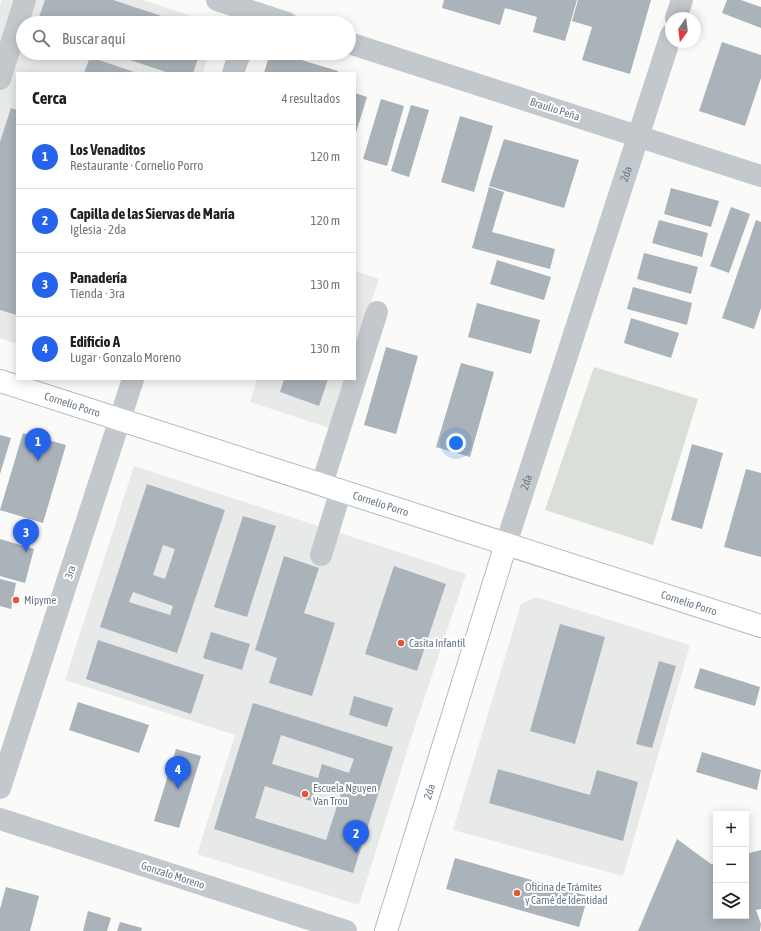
<!DOCTYPE html>
<html lang="es">
<meta charset="utf-8">
<style>
:root{--surface:#fff;--page:#f6f6f6;--text:#202124;--muted:#757577;--line:#e0e0e0;--accent:#2563eb}
body{margin:0;font-family:"Asap Condensed",sans-serif;background:var(--page);color:var(--text)}
.controls{position:absolute;right:12px;bottom:12px;display:grid;overflow:hidden;border-radius:0px;box-shadow:0 2px 10px #0003}
.controls button{width:36px;height:36px;display:grid;place-items:center;padding:0;border:0;border-bottom:1px solid var(--line);background:var(--surface);color:var(--text);font:20px sans-serif}
.compass{position:absolute;left:665px;top:12px;width:36px;height:36px;border-radius:50%;background:var(--surface);box-shadow:0 2px 10px #0003;rotate:194deg}
.you{position:absolute;left:456px;top:443px;width:14px;height:14px;margin:-10px;border:3px solid #fff;border-radius:50%;background:#1a73e8;box-shadow:0 0 0 6px #1a73e833}
.badge{display:grid;place-items:center;width:26px;height:26px;border-radius:50%;background:var(--accent);color:#fff;font-size:13px;font-weight:700}
.pin{position:absolute;translate:-50% -33px;filter:drop-shadow(0 1px 2px #0008)}
.pin::after{content:'';position:absolute;top:21px;width:14px;height:12px;background:inherit;clip-path:polygon(0 0,100% 0,50% 100%)}
.list{margin:0;padding:0;list-style:none}
h2{display:flex;justify-content:space-between;align-items:center;height:52px;margin:0;padding:0 16px;font-size:17px}
h2 small{font-size:13px;font-weight:400;color:var(--muted)}
.list li{display:grid;grid-template-columns:26px 1fr auto;gap:12px;align-items:center;box-sizing:border-box;height:64px;padding:0 16px;border-top:1px solid var(--line)}
.list b{display:block;font-size:15px;white-space:nowrap}
.list p{margin:0;font-size:13px;white-space:nowrap;color:var(--muted)}
.list em{font-size:13px;font-style:normal;color:var(--muted)}
.icon{flex:none;width:22px;height:22px;fill:none;stroke:currentColor;stroke-width:2;stroke-linecap:round;stroke-linejoin:round}
.map{position:relative;flex:none;width:761px;height:931px;overflow:hidden}
.search{position:absolute;background:var(--surface);box-shadow:0 2px 10px #0003;left:16px;top:16px;width:340px;height:44px;display:flex;align-items:center;gap:10px;box-sizing:border-box;padding:0 14px;border-radius:22px;color:var(--muted);font-size:15px}
.panel{position:absolute;background:var(--surface);box-shadow:0 2px 10px #0003;left:16px;top:72px;width:340px;height:308px;border-radius:0px}
.map>svg:first-child{display:block}
.built{fill:#e8e9e9}
.green{fill:#dadfd7}
.building{fill:#aab3b9;fill-rule:evenodd}
.lines{fill:none;stroke-linecap:round;stroke-linejoin:round}
.major-casing{stroke:#b5babe;stroke-width:24}
.minor{stroke:#c3c8cc;stroke-width:22}
.major{stroke:#fff;stroke-width:22}
.poi-dot{fill:#e4572e;stroke:#fff;stroke-width:1.5}
.labels{text-anchor:middle;stroke-width:4;stroke-linejoin:round;paint-order:stroke}
.street-label{font-size:11px;fill:#657683;stroke:#fff}
.poi-label{font-size:11px;fill:#657683;stroke:#fff;text-anchor:start}
</style>
<div class="map">
<svg width="761" height="931" viewBox="0 0 761 931">
<rect width="100%" height="100%" fill="#fafaf8"/>
<g class="built">
<polygon points="2,0 143,0 213,23 23,23 23,53 209,53 203,73 17,73 17,344 0,338 0,5"/>
<polygon points="355,271 379,279 355,350"/>
<polygon points="257,379 345,379 329,428 250,402"/>
<polygon points="134,466 466,574 412,735 359,905 197,854 235,735 65,680"/>
<polygon points="536,597 690,645 623,876 453,830 521,604"/>
</g>
<polygon class="green" points="594,367 698,399 653,545 545,510"/>
<g class="building">
<polygon points="45,0 113,0 183,23 37,23"/>
<polygon points="444,0 577,0 565,41 533,32 537,17 505,8 500,25 442,8"/>
<polygon points="578,0 651,0 630,74 582,60 592,27 572,21"/>
<polygon points="727,0 741,0 761,7 761,28 722,13"/>
<polygon points="722,42 761,55 761,78 745,126 699,111"/>
<polygon points="109,53 200,53 193,73 169,73"/>
<polygon points="270,53 278,53 338,71 338,73 264,73"/>
<polygon points="90,57 137,73 84,73"/>
<polygon points="355,93 367,97 355,136"/>
<polygon points="381,99 404,106 387,166 363,159"/>
<polygon points="411,105 429,110 409,177 391,171"/>
<polygon points="11,108 17,110 17,315 0,310 0,142"/>
<polygon points="460,116 493,126 474,192 441,182"/>
<polygon points="504,139 579,160 564,208 489,186"/>
<polygon points="489,187 504,192 492,232 555,249 550,269 472,248"/>
<polygon points="671,188 719,201 711,227 664,214"/>
<polygon points="731,207 750,214 729,273 710,266"/>
<polygon points="659,220 708,233 702,257 652,243"/>
<polygon points="756,220 761,222 761,308 754,329 722,318"/>
<polygon points="644,253 698,267 691,294 637,279"/>
<polygon points="497,260 551,277 544,300 490,284"/>
<polygon points="633,287 692,303 687,325 627,309"/>
<polygon points="477,303 540,320 531,354 468,337"/>
<polygon points="631,318 679,333 671,358 624,343"/>
<polygon points="386,347 418,356 396,434 364,425"/>
<polygon points="461,363 494,372 470,457 436,447"/>
<polygon points="284,379 328,379 319,406 280,392"/>
<polygon points="23,433 66,445 43,523 0,510"/>
<polygon points="0,435 11,438 0,474"/>
<polygon points="692,444 723,453 702,529 671,520"/>
<polygon points="746,469 761,473 761,557 724,547"/>
<path d="M147 484 225 510 177 653 100 627ZM163 545 175 549 165 579 153 575ZM133 592 173 606 170 615 129 602Z"/>
<polygon points="243,516 276,526 247,617 214,607"/>
<polygon points="0,539 34,549 25,583 0,576"/>
<polygon points="284,556 319,568 304,613 335,623 312,696 269,683 277,658 255,650"/>
<polygon points="394,566 446,584 417,671 365,654"/>
<polygon points="0,579 16,583 11,609 0,606"/>
<polygon points="560,624 605,637 575,744 530,731"/>
<polygon points="211,632 250,644 242,670 203,658"/>
<polygon points="98,640 204,675 191,714 86,679"/>
<polygon points="659,661 676,666 652,748 636,744"/>
<polygon points="700,668 760,687 755,706 694,688"/>
<polygon points="354,696 393,708 387,727 349,715"/>
<polygon points="78,702 149,725 139,753 69,730"/>
<path d="M253 703 393 747 353 873 214 829ZM281 735 354 759 349 773 322 764 318 778 272 764ZM265 786 311 801 316 786 341 794 326 840 255 818Z"/>
<polygon points="176,749 201,756 179,828 154,821"/>
<polygon points="702,752 761,770 757,790 696,772"/>
<polygon points="498,769 590,795 597,770 638,782 623,841 489,803"/>
<polygon points="677,839 711,864 716,863 716,916 746,916 746,854 761,850 761,909 756,910 761,924 760,931 638,931"/>
<polygon points="455,858 588,896 579,927 446,889"/>
<polygon points="6,887 39,896 30,931 0,931 0,909"/>
<polygon points="88,911 111,918 107,931 83,931"/>
<polygon points="120,922 142,928 141,931 117,931"/>
</g>
<g class="lines">
<g class="major-casing">
<g id="major">
<path id="s2" d="M0 381 761 626"/>
<path id="s3" d="M386 931 506 544"/>
</g>
</g>
<g class="minor">
<polyline points="217,0 287,23"/>
<polyline points="676,18 682,0"/>
<polyline points="349,43 761,176"/>
<polyline points="233,73 240,53"/>
<polyline points="0,79 25,0"/>
<polyline points="322,484 377,312"/>
<path id="s1" d="M506 544 671 35"/>
<polyline points="321,555 341,490"/>
<polyline points="0,788 133,379"/>
<polyline points="0,819 346,931"/>
</g>
<use href="#major" class="major"/>
</g>
<g class="poi-dot">
<circle cx="16" cy="600" r="4"/>
<circle cx="401" cy="643" r="4"/>
<circle cx="305" cy="794" r="4"/>
<circle cx="517" cy="893" r="4"/>
</g>
<g class="labels">
<g class="street-label">
<text transform="translate(555 109) rotate(18)" y="4">Braulio Peña</text>
<text dy="4" stroke="none"><textPath href="#s1" startOffset="389">2da</textPath></text>
<text dy="4" stroke="none"><textPath href="#s2" startOffset="76">Cornelio Porro</textPath></text>
<text dy="4" stroke="none"><textPath href="#s1" startOffset="65">2da</textPath></text>
<text dy="4" stroke="none"><textPath href="#s2" startOffset="400">Cornelio Porro</textPath></text>
<text transform="translate(70 572) rotate(-72)" y="4">3ra</text>
<text dy="4" stroke="none"><textPath href="#s2" startOffset="724">Cornelio Porro</textPath></text>
<text dy="4" stroke="none"><textPath href="#s3" startOffset="146">2da</textPath></text>
<text transform="translate(173 875) rotate(18)" y="4">Gonzalo Moreno</text>
</g>
<g class="poi-label">
<text x="24" y="604">Mipyme</text>
<text x="409" y="647">Casita Infantil</text>
<text x="313" y="792">Escuela Nguyen<tspan x="313" dy="13">Van Trou</tspan></text>
<text x="525" y="891">Oficina de Trámites<tspan x="525" dy="13">y Carné de Identidad</tspan></text>
</g>
</g>
</svg>
<div class="controls">
<button>+</button>
<button>−</button>
<button><svg class="icon" aria-label="layers" viewBox="0 0 24 24"><path d="M12 4l9 5-9 5-9-5zM3 14l9 5 9-5"/></svg></button>
</div>
<svg class="compass" viewBox="-18 -18 36 36"><path d="M0-13l5 13h-10z" fill="#e53935"/><path d="M0 13l5-13h-10z" fill="#757577"/></svg>
<div class="you"></div>
<div class="pin badge" style="left:38px;top:461px">1</div>
<div class="pin badge" style="left:356px;top:853px">2</div>
<div class="pin badge" style="left:26px;top:552px">3</div>
<div class="pin badge" style="left:178px;top:789px">4</div>
<div class="search"><svg class="icon" aria-label="search" viewBox="0 0 24 24"><circle cx="10" cy="10" r="6"/><path d="M15 15l6 6"/></svg>Buscar aquí</div>
<section class="panel">
<h2>Cerca<small>4 resultados</small></h2>
<ul class="list">
<li><span class="badge">1</span><div><b>Los Venaditos</b><p>Restaurante · Cornelio Porro</p></div><em>120 m</em></li>
<li><span class="badge">2</span><div><b>Capilla de las Siervas de María</b><p>Iglesia · 2da</p></div><em>120 m</em></li>
<li><span class="badge">3</span><div><b>Panadería</b><p>Tienda · 3ra</p></div><em>130 m</em></li>
<li><span class="badge">4</span><div><b>Edificio A</b><p>Lugar · Gonzalo Moreno</p></div><em>130 m</em></li>
</ul>
</section>
</div>
